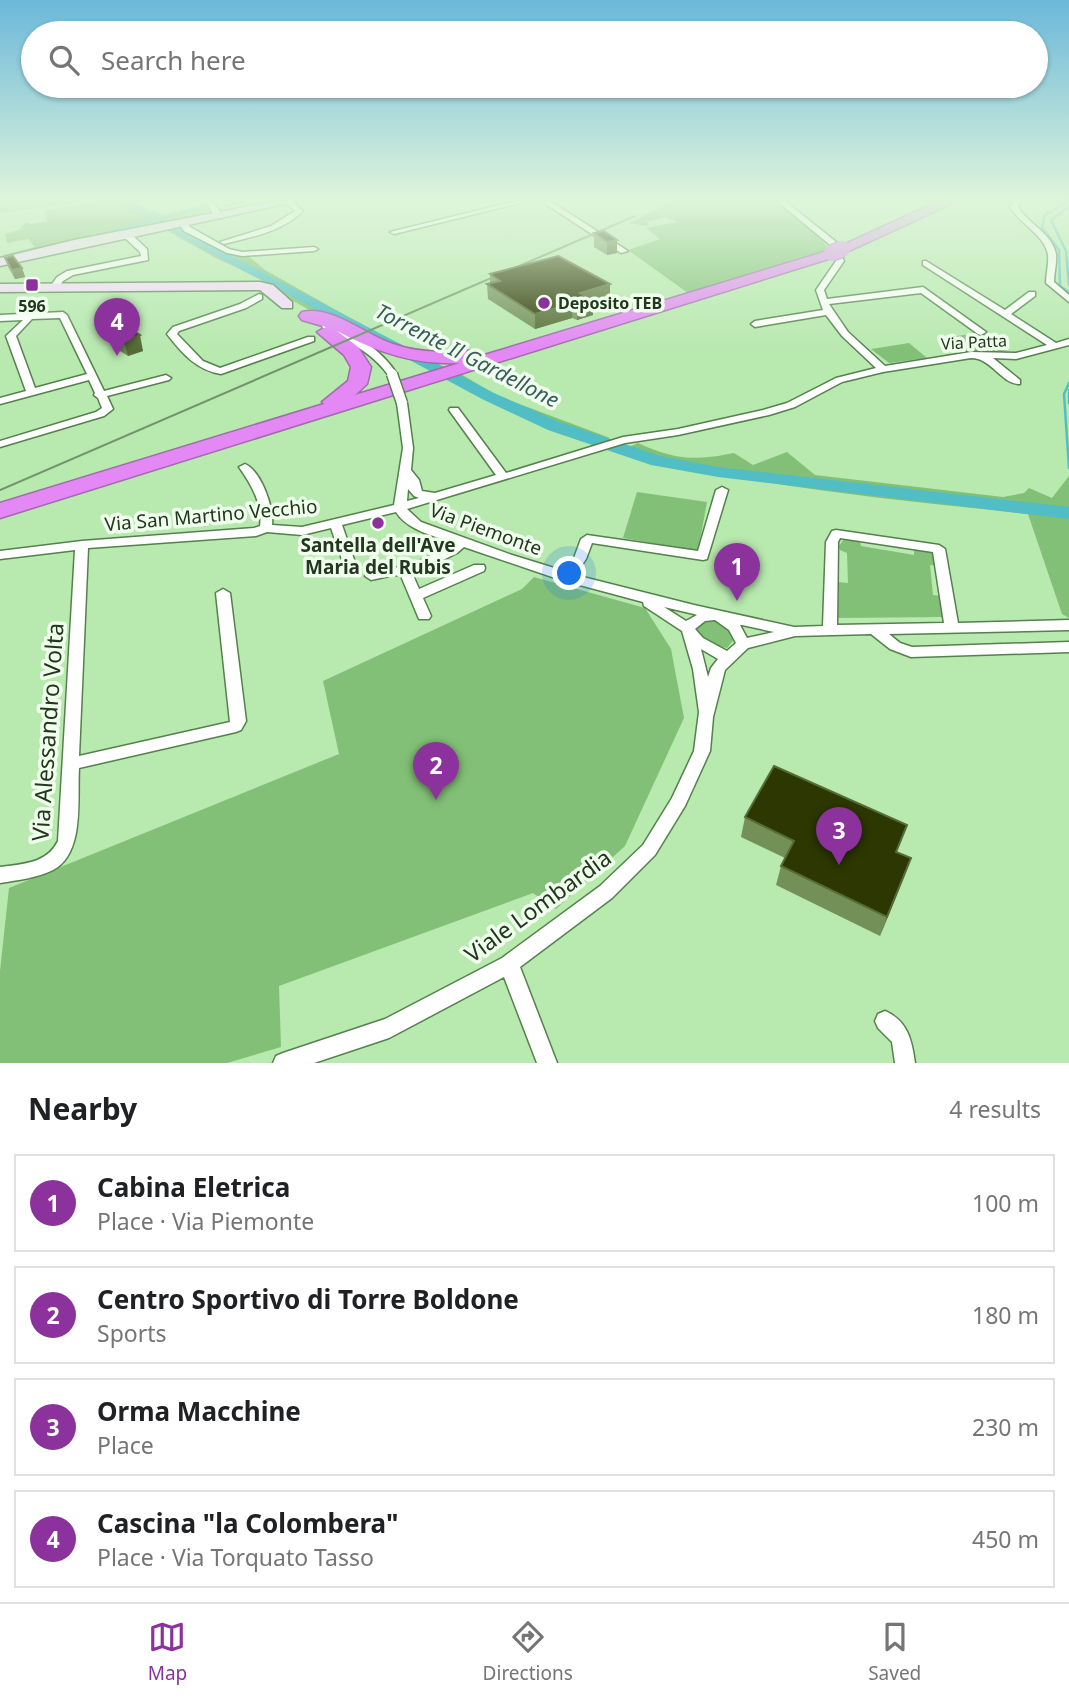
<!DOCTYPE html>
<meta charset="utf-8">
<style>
:root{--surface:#fff;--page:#f6f6f6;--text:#202124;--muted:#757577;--line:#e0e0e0;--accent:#8c329d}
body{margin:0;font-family:"Noto Sans",sans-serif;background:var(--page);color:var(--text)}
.you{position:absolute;left:570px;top:574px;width:24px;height:24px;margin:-18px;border:5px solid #fff;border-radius:50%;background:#1a73e8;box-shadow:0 0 0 10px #1a73e833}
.badge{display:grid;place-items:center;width:46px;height:46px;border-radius:50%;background:var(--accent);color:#fff;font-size:23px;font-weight:700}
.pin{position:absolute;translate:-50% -58px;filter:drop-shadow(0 2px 4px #0008)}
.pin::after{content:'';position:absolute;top:37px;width:24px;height:21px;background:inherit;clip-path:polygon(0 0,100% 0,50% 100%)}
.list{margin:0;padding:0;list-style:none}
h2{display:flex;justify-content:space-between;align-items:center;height:91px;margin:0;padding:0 28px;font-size:30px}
h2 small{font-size:23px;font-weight:400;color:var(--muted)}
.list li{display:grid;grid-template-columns:46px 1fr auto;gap:21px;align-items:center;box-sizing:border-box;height:98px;margin:0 14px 14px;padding:0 14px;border:2px solid var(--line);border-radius:0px}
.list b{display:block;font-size:26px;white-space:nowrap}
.list p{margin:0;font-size:23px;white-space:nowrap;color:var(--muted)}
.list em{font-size:23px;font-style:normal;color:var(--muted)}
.icon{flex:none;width:38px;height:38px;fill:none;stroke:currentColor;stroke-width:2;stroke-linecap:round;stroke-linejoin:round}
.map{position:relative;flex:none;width:1069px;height:1063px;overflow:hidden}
.search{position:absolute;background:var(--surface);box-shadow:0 2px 5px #0004;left:21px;right:21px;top:21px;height:77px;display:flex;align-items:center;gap:18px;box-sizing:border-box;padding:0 24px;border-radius:38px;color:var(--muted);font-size:26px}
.sheet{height:539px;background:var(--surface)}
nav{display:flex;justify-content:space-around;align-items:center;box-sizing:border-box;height:98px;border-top:2px solid var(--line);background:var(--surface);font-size:19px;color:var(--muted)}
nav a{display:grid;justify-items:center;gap:4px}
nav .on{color:var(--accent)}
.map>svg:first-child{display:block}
.green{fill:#81c076}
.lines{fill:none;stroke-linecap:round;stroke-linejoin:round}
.stream{stroke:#51bec5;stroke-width:2.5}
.canal{fill:#51bec5;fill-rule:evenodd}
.river{fill:#51bec5;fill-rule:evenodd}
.street-casing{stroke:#54814c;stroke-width:3}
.secondary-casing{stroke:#54814c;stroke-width:3}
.highway-casing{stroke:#a06bab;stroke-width:3}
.street{fill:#fff;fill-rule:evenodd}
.secondary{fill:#f7dbfc;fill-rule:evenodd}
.highway{fill:#e488f6;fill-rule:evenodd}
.tram{stroke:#72946b;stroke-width:2}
.street-bridge-casing{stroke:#54814c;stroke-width:13;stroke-linecap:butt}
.highway-bridge-casing{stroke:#a06bab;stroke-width:18;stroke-linecap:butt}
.street-bridge{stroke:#fff;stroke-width:10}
.highway-bridge{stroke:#e488f6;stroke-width:16}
.wall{fill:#729058}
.shaded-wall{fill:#566c35}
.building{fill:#2c3701;stroke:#566c35;stroke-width:2}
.poi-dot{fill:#8c329d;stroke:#f0ffed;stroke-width:2.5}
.labels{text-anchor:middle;stroke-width:7;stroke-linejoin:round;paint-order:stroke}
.far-poi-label{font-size:16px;font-weight:bold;fill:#23361f;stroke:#f0ffed;text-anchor:start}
.far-street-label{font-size:16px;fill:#23361f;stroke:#f0ffed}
.street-label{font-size:19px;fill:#23361f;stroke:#f0ffed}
.poi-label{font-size:19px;font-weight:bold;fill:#23361f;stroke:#f0ffed}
.water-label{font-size:21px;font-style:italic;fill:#3b5c5e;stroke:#f0ffed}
.near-street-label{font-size:23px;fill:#23361f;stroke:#f0ffed}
</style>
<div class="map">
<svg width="1069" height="1063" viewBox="0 0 1069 1063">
<rect width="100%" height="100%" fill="#b8e9af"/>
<g class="green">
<polygon points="0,201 90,201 0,213"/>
<polygon points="105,201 128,201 164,215 204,204 211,213 6,258 3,255 35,247 28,239 7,243 5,234 19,230 26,222 31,224 47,221 45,210"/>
<polygon points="675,201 777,201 813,230 830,250 688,293 628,250 660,239 646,228 677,222 665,217 647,222 649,224 646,226 629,223"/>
<polygon points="179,226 229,252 247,255 265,270 368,328 362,331 325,313 311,311 288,298 275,286 216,258 164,229"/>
<polygon points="983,332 1008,350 1002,351 1004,353 962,352 944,338"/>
<polygon points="909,343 927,358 889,363 871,349"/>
<polygon points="459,373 498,396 610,438 594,445 545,428 447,378"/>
<path d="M638 443C675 460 695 461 734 453L753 465 787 452 815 475 1003 497 1024 493 1029 488 1052 498 1069 476V618L1062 614 1028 514C893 499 750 487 620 451Z"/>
<polygon points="637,492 707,502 698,551 623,538"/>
<polygon points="844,539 860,541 861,546 914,555 914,549 936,552 938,566 930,565 933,595 941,596 943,617 837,618 839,582 848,583 847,553 840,550 839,546"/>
<polygon points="534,577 645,608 671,649 684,718 625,846 556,909 533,893 279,986 281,1047 227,1063 0,1063 0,971 9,888 339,754 323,681 522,589"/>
<path d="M709 620C722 621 728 627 735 638L727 648 710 644 693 630Z"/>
</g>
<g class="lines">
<g class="stream">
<polyline points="1069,201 1045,215 1042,227 1059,250 1060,286 1069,292"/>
<polyline points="1069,207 1051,220 1066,251 1069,285"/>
<polyline points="1069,383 1064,394 1069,468"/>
<polyline points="1069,390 1069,403"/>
</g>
<g class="canal">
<polygon points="241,201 256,201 225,207 222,205"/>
<polygon points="201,206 203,207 203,209 78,242 75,240"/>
</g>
<polygon class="river" points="114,201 127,201 494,393 560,422 660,456 718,467 1069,507 1069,519 718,477 651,465 548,430 482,399"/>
<g class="street-casing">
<g id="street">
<polygon points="205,201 212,201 223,216 222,218 216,218"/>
<path d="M285 201H291L303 211C282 232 251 237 224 244L220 242 271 226 295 211 286 203Z"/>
<polygon points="516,201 528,201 394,234 390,232"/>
<polygon points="541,201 550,201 628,251 621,253"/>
<path d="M777 201H785L835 241 844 261 824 290 827 299 923 287 986 332 981 335 978 334 921 293 829 304 848 332 885 366 971 352 1016 353 1047 345 923 265V261H926L1005 310 1029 292H1035V296L1011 314 1056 343 1069 339V345L1016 359 993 358 1020 380V384C1002 385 992 358 971 358L883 372 842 382 795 407 769 415 678 435 625 443 407 509 421 522 512 555 564 571 574 558 581 539 587 535 698 551 716 490 722 487 728 490 707 559 703 560 592 543 586 559 575 575 694 605 794 627 823 626 826 542 832 531 836 530 939 545 945 549 958 623 1069 620V630L889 634 900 643 912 647 1069 642V652L911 657 890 649 871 634 795 636 748 648 725 670 713 717 710 751 685 806 655 855 612 898 520 967 557 1063H537L504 977 389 1038 314 1063H273L276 1056 283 1053 385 1019 502 958 600 886 643 845 672 798 694 751 699 712 693 669 682 631 644 606 643 602 561 580 464 547 457 553 413 575 419 589 474 565H484L485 568 484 571 423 598 431 616 429 619H419L401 576 394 575 371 580 365 576 366 573 394 567 404 569 454 543C434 536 407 530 396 512L342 525 358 571 352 575 346 571 331 528 302 535 267 532 256 536 88 548 79 756 230 722 216 593 223 589 230 593 246 721 241 730 236 732 79 768C77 799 85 853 53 870 37 878 18 880 0 883V867C22 864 47 864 58 841L75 550 0 559V551L82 541 254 528 260 526C263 504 251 484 239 467L245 464C261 471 274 507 272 525L302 527 394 505 403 448 397 403 402 400 407 403 413 448 411 470 419 480 422 491 435 493 496 475 449 410 450 408H458L506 473 623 437 678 429 763 410 787 403 836 378 876 368 842 336 826 315 755 327 751 324 755 321 823 310 816 290 836 261 829 244ZM408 489 414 496 419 498 407 501ZM840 538 933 552 944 623 837 625 838 542ZM664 607 694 614 697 615 686 621ZM715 620 729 630 736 643 727 651 703 638 695 629 705 621ZM740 625H742L774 632 747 638ZM701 649 718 659 711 668 708 677Z"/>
<path d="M1015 201H1021L1018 207C1028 224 1052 233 1056 254 1057 263 1054 273 1054 282L1069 295V302L1046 283C1046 274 1049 264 1048 255 1045 235 1020 224 1010 207Z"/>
<polygon points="179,221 185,221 190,227 229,249 242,252 314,247 318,249 314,251 242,256 227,253 184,231 178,223"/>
<polygon points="125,234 131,234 147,249 148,260 73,275 63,281 57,289 51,289 50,287 57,277 67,271 141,256 140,252 125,238"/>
<path d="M259 294 262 295V299L246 308 179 331 177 334 203 361 220 368 308 337H314V341L221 374C196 370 182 353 167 334L173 327 240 304Z"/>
<path d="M63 312 67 315 104 391 166 375 171 378 169 380 107 396 113 409 104 416 0 447V441L96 412 102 408 98 398 94 395 95 393 89 380 0 404V398L26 391 6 336 23 320 0 321V315ZM60 318 87 374 35 388 16 336 32 319Z"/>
<path d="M326 323C354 333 381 349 397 374L395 376H389C372 352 348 341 323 328L322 326Z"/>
<path d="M885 1011C908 1021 912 1041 915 1063H895L892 1042 878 1028 875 1021 878 1014Z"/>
</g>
</g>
<g class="secondary-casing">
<g id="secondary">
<polygon points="276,201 298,201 0,266 0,258 74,240"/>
<polygon points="260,282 273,285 292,302 292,308 282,308 260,290 0,292 0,284"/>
</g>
</g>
<g class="highway-casing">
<path id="highway" d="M939 201H958L838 256 0 518V503L324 404 322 402 348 381 351 367 344 355 317 332 326 327 302 320 299 316 302 312C331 305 366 335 393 344 410 350 428 352 446 352 457 352 468 349 479 352L481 356 834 249ZM337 331C377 352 414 365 460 363L355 395 367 384 371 367 358 347Z"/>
</g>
<use href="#street" class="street"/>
<use href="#secondary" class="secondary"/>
<use href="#highway" class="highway"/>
<polyline class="tram" points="0,490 635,216"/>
<g class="street-bridge-casing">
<polyline id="street-bridge" points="392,374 402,403"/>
</g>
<g class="highway-bridge-casing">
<polyline id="highway-bridge" points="832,253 842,249"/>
</g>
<use href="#street-bridge" class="street-bridge"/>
<use href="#highway-bridge" class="highway-bridge"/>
</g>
<g class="wall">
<polygon points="594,233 617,240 617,253 607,255 594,247"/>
<polygon points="5,258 22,268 25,277 15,279 8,267"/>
<polygon points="490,274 610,298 593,303 593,315 577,320 572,318 535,329 488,299 487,284 490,284"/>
<polygon points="113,333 143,351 128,356 117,349"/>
<polygon points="745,817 897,852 904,877 880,936 776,885 781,866 785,858 741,837"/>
</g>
<g class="shaded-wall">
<polygon points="617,240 617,253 607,255 607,242"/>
<polygon points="22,268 25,277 15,279 12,270"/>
<polygon points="610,284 610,298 593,303 593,315 577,320 578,306 580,293"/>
<polygon points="573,303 572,318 535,329 535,314"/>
<polygon points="140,335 143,351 128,356 124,341"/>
<polygon points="911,858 904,877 880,936 887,917"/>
</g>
<g class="building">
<polygon points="604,231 617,240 607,242 594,233"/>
<polygon points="13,256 22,268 12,270 5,258"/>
<polygon points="558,256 610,284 580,293 593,301 578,306 573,303 535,314 487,284 500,281 490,274"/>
<polygon points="129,328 140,335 124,341 113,333"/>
<polygon points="774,766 907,825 896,852 911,858 887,917 781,866 794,841 745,817"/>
</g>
<linearGradient id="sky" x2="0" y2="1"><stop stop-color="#6bb8da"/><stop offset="0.57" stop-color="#dff5db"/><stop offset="1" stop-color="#dff5db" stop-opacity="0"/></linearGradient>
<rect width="1069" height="350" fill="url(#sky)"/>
<g class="poi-dot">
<rect x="25" y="278" width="14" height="14" rx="3.5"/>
<circle cx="544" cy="303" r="7"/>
<circle cx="378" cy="523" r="7"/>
</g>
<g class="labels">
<g class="far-poi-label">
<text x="558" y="309">Deposito TEB</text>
<text x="32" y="312" text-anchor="middle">596</text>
</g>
<g class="far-street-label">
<text transform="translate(974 342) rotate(-3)" y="6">Via Patta</text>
</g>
<g class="street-label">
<text transform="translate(211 515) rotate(-5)" y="7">Via San Martino Vecchio</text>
<text transform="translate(486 529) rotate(20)" y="7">Via Piemonte</text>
</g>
<g class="poi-label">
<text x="378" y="552">Santella dell'Ave<tspan x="378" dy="22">Maria del Rubis</tspan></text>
</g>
<g class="water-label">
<text transform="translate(467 356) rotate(27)" y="7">Torrente Il Gardellone</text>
</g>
<g class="near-street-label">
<text transform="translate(48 732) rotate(-86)" y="8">Via Alessandro Volta</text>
<text transform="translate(538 906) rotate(-36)" y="8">Viale Lombardia</text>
</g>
</g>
</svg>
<div class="you"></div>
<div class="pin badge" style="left:737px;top:601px">1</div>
<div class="pin badge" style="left:436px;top:800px">2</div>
<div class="pin badge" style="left:839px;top:865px">3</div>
<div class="pin badge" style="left:117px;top:356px">4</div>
<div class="search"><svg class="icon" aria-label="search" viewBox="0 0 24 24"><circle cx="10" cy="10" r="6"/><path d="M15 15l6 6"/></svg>Search here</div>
</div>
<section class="sheet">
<h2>Nearby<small>4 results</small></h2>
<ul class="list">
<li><span class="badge">1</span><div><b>Cabina Eletrica</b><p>Place · Via Piemonte</p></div><em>100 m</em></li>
<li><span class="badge">2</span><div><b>Centro Sportivo di Torre Boldone</b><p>Sports</p></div><em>180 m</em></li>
<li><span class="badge">3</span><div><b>Orma Macchine</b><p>Place</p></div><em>230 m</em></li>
<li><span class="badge">4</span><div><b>Cascina &quot;la Colombera&quot;</b><p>Place · Via Torquato Tasso</p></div><em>450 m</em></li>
</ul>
</section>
<nav>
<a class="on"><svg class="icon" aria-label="map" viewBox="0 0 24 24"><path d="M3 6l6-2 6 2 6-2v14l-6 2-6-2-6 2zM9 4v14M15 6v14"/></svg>Map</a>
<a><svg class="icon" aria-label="directions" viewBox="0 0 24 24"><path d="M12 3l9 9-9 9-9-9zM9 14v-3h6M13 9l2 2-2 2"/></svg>Directions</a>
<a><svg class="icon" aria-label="saved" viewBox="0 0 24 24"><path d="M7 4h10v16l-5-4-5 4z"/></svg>Saved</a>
</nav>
